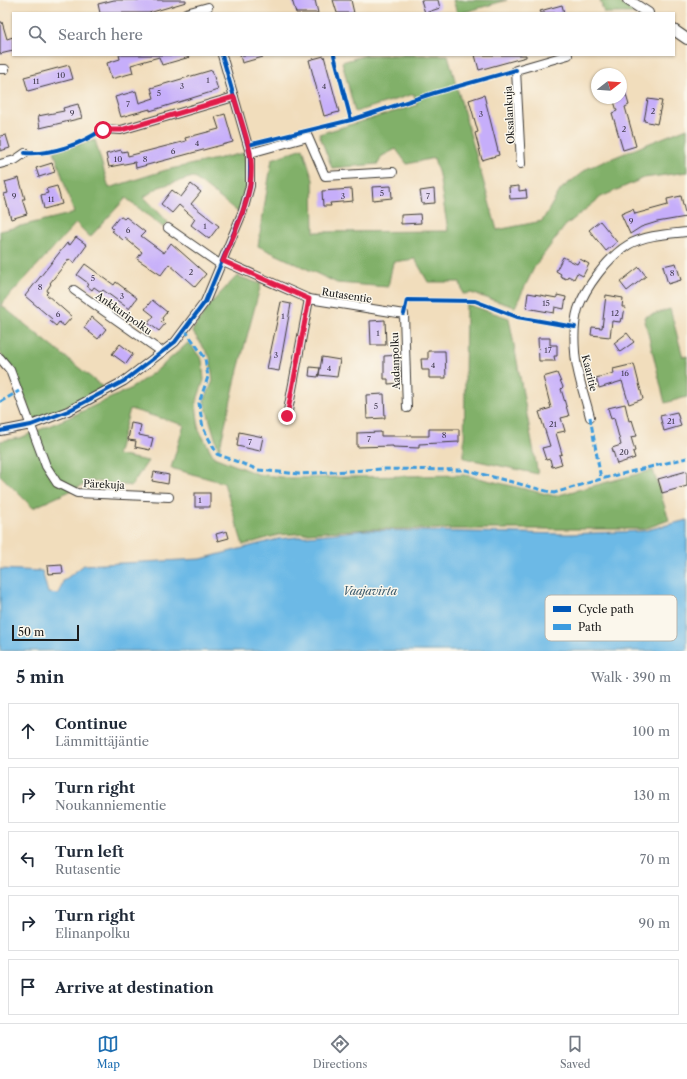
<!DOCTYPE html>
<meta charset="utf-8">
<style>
:root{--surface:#fff;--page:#f6f6f7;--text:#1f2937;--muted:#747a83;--line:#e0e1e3;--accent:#1f6fb2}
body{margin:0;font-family:"Libre Caslon Text",serif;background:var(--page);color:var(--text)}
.compass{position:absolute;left:591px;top:68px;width:36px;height:36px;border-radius:50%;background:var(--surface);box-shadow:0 1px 3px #0004;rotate:73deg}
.scale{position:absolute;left:12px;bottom:10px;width:67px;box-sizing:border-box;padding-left:4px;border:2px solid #1c1c1c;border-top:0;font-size:11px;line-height:14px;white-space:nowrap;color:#1c1c1c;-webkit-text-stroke:3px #fbf7ec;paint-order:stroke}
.stop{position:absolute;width:12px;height:12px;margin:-9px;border:3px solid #e11d48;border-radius:50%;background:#fff}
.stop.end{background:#e11d48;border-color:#fff;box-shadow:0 1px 4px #0008}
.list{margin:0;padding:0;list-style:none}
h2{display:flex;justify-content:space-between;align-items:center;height:52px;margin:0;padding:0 16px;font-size:17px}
h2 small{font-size:13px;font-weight:400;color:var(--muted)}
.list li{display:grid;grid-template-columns:26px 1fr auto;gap:12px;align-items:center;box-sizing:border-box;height:56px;margin:0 8px 8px;padding:0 8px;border:1px solid var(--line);border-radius:0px}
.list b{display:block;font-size:15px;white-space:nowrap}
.list p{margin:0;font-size:13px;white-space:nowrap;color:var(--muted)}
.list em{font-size:13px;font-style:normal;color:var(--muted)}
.icon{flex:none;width:22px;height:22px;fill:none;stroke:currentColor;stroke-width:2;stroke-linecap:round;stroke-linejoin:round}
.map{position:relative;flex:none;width:687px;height:651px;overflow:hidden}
.search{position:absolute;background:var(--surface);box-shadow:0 1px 3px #0004;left:12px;right:12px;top:12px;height:44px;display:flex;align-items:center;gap:10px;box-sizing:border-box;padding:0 14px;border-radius:0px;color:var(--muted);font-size:15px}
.sheet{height:372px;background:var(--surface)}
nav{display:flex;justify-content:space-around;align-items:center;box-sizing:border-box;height:56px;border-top:1px solid var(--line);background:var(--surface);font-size:11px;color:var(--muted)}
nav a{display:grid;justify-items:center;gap:2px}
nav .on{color:var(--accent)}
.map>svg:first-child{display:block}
.forest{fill:#81b069;stroke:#4e6642}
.water{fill:#6cb9e6;stroke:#446a81}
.building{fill:#c6aefa}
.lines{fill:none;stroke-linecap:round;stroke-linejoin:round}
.minor-casing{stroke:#3c3934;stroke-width:10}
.tertiary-casing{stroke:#3c3934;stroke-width:12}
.minor{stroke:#fff;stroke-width:8}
.tertiary{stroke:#fff;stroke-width:10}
.quiet{stroke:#3c9bdf;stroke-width:3;stroke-dasharray:6 3;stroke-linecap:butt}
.cycleway-casing{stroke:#fbf7ec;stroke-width:6}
.cycleway{stroke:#0057b8;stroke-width:4}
.route{stroke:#e11d48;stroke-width:5}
.labels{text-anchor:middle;stroke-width:3;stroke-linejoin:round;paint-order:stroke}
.number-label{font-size:8px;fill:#464054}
.street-label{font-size:10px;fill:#1c1c1c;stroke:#fbf7ec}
.water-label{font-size:11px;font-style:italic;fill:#3c5b6d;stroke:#fbf7ec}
.key{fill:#fbf7ec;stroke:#b8b5ae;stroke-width:1}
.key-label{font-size:11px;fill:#1c1c1c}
</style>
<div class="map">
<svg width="687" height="651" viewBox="0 0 687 651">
<rect width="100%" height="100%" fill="#fbf7ec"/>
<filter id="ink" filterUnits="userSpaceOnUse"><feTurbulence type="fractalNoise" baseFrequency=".025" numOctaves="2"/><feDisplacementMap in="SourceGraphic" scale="8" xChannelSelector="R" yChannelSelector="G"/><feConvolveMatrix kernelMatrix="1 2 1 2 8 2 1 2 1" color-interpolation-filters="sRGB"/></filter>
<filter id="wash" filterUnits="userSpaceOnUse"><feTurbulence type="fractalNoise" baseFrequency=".012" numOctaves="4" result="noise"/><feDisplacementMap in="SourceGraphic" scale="16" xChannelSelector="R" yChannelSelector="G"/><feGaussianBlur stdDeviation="0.9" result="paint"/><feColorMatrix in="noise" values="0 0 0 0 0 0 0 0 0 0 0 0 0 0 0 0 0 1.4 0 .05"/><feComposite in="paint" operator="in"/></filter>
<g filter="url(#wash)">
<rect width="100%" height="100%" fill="#f1ddbc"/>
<g class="forest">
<polygon points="453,0 507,0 462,13 457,13"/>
<polygon points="600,0 616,0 635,13 604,13"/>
<polygon points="366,55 448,55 497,230 542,221 561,189 588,168 687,128 687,172 644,178 601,197 565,226 535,266 515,307 471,293 463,294 460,282 428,282 415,259 393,262 388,287 337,283 258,246 272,159 303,148 313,180 314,232 448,231 439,175 434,158 407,164 396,149 382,156 378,164 332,168 319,134 417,105 414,94 355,112 342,62"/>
<path d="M95 140 109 188 166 170 244 153C248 173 249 194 238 212L193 177 159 187 144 197 168 222 164 228 126 198 90 237 76 223 1 305 104 388 66 407 34 420 12 368 0 353V231L74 213 54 151Z"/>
<polygon points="237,276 261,284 238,370 219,451 204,401 213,381 210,357 192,331 212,302"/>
<polygon points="466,304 509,318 538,474 464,458"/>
<polygon points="670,309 683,357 687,356 687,397 665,403 644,317"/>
<polygon points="189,342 202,360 204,380 196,403 199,430 214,457 257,474 289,478 465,475 555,496 653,470 669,520 644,529 368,529 278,535 243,545 224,483 171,468 184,425 130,409 117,455 148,461 131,486 92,481 33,508 0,475 0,441 20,438 70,417 130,389 157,370"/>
</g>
<polygon class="water" points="687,520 687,651 0,651 0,569 42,571 48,593 59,594 63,581 84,565 201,559 278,539 367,530 568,534 643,531"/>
<g id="blocks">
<g class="building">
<polygon points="114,0 186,0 186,2 149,13 100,13 98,4"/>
<polygon points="292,0 315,0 318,13 296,13"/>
<polygon points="333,0 351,0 354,13 337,13"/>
<polygon points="421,0 438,0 440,8 425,13"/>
<polygon points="562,5 564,13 541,13 540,11"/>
<polygon points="0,22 2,22 7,39 13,37 13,51 0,54"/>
<polygon points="119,55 189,55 190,57 162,65 159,57 131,65 133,73 111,79 107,63 120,59"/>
<polygon points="240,55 262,55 263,57 242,63"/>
<polygon points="475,55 526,55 526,57 479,70"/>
<polygon points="324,56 339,112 324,116 309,60"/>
<polygon points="69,65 73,79 28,91 24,77"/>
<polygon points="212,70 218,90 150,111 150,109 121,117 115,97 136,91 139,103 154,98 151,88"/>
<polygon points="621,85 623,85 629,105 625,107 636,146 623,150 612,113 617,111 613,98 621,98"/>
<polygon points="484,95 499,155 482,160 475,133 478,132 469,100"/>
<polygon points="648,99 662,101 657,124 644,121"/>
<polygon points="78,104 82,118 40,128 38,116 64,111 63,108"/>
<polygon points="225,114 233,142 136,168 135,162 109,167 106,154 121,150 122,152 127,151 128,156 186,141 185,138 219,129 215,117"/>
<polygon points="6,135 10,148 0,151 0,136"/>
<polygon points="52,163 55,172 39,177 36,168"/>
<polygon points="19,178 25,199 22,199 27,214 11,219 4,194 8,193 5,182"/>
<polygon points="191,184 201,192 191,204 219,226 209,239 191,225 195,219 179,205 172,213 161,204 172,190 181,197"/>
<polygon points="57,186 62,204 44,209 41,195 48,193 46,189"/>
<polygon points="391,186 392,198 373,200 372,187"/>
<polygon points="519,186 519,191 526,190 527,198 510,199 509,187"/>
<polygon points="352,189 353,201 330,203 331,206 323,206 322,191"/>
<polygon points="434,189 435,203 422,204 420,191"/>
<polygon points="681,196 686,217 657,222 641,227 630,234 621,214 633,209 635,214 668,205 667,199"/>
<polygon points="420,214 421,223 401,224 401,215"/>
<polygon points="120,216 124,219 126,217 145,232 141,236 164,253 171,243 206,274 195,287 169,264 161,275 137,259 142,252 125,238 123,240 112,231 114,230 111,227"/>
<polygon points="600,221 617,242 606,251 589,230"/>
<polygon points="76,237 87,245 74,263 69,259 50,283 51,284 47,290 48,292 46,294 72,317 64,326 59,322 56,326 50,321 52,319 25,296 67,243 70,245"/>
<polygon points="563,257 577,264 580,259 589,264 583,276 577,273 574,279 568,276 566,279 560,276 561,274 556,271"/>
<polygon points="676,263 681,280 668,284 663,266"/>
<polygon points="85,264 114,285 116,282 137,298 129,309 103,290 101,292 94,287 92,290 87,286 88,283 77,275"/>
<polygon points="639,267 646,276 627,291 620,282"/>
<polygon points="528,293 557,298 557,295 566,297 564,309 555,307 554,313 526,308"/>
<polygon points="606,295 623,298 622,307 625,307 623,319 621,318 620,322 612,321 610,337 591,335 592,327 602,328"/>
<polygon points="152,300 167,312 162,318 163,320 161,322 165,324 159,331 148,323 154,316 145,309"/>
<polygon points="281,302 291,304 279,371 267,369"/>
<polygon points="92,317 106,329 98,339 84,328"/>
<polygon points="385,320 386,345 371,345 370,321"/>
<polygon points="627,333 634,342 620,352 614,343"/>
<polygon points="538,338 550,338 550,345 557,345 557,356 554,356 555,361 539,361"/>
<polygon points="120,344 133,354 126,364 112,354"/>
<polygon points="428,351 445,351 446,378 429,378 429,370 422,370 421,359 428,359"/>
<polygon points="400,355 401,383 388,384 388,379 384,379 384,356"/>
<polygon points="322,357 340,360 337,377 319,375"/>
<polygon points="634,364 643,399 629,404 622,381 599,388 596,378 614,373 613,369"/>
<polygon points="310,367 320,368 318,377 309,376"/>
<polygon points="557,373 563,387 561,389 569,416 561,418 565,431 556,433 562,454 559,455 562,464 552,467 550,459 546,460 542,448 550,446 539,412 551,408 543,377"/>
<polygon points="384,394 385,418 367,419 366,395"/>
<polygon points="625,404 629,421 632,420 637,436 631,437 635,451 633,452 635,458 617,464 612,448 621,445 614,418 611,419 608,408"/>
<polygon points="677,412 681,426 664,431 660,416"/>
<polygon points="131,423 141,425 139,435 153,438 150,450 135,447 136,441 128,440"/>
<polygon points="429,429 459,429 459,442 419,444 419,448 393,447 393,446 357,447 357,433 381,432 381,436 429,436"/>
<polygon points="239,432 263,437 260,451 237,446"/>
<polygon points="687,471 687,486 662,493 658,479"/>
<polygon points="154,472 169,475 168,484 152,481"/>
<rect x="195" y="493" width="15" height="14"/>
<polygon points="227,531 229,538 218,541 216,534"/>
<polygon points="62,565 63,573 48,574 47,566"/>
</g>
</g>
</g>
<g filter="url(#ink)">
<use href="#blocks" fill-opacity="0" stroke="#3c3934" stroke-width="1"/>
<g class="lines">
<g class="minor-casing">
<g id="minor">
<polyline points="186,13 208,7"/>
<polyline points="0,69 5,69"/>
<polyline points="103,129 121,130 234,97"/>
<polyline points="250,153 308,137 325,176 393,172"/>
<polyline points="0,164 15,160 25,153"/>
<polyline points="521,164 516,70 568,55"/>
<polyline points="168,228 221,265"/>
<polyline points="223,261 309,299 404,314 407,408"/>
<polyline points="74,290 162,352"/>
<polyline points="0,358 10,370 46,466 57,483 77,493 169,497"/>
<polyline points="287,416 309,299"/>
<path d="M590 417C585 396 576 373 575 352 574 339 574 322 578 309 585 288 608 257 628 245 645 235 668 234 687 232"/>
<polyline points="0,431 31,425 68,411 124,381 175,342 205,302 243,211 250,186 250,153 222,55"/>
</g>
</g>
<g class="tertiary-casing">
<g id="tertiary">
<polyline points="628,0 648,13"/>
<polyline points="674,30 687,39"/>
</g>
</g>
<use href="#minor" class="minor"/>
<use href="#tertiary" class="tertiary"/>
<g class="quiet">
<polyline points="185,330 205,358 208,377 199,403 203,428 217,454 259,470 299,474 382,469 466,470 554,493 601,479 687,458"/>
<polyline points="0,402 19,391"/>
<polyline points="590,417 601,479"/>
</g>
<g class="cycleway-casing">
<g id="cycleway">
<polyline points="334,55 351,120"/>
<polyline points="248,145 351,120 434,93 516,70"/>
<path d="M25 153C51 155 82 144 103 129"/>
<polyline points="404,314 407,300 475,301 517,317 575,327"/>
<polyline points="0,431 31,425 68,411 124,381 175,342 205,302 243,211 250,186 250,153 222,55"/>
</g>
</g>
<use href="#cycleway" class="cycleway"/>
</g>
</g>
<g class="lines" filter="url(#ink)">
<path class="route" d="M103 130H121L234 97C239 115 246 134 250 153 257 190 236 227 223 261L309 299 287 416"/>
</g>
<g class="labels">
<g class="number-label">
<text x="61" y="78">10</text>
<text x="208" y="83">1</text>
<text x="36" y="84">11</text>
<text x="182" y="89">3</text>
<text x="324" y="89">4</text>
<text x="159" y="96">5</text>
<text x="128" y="107">7</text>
<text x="653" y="114">2</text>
<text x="72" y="116">9</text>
<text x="481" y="117">3</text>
<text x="624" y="132">2</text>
<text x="197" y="146">4</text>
<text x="173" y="154">6</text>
<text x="118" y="162">10</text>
<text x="145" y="162">8</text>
<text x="382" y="196">5</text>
<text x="14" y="199">9</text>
<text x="343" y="199">3</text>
<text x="428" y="199">7</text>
<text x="51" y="202">11</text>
<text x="631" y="224">9</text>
<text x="205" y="229">1</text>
<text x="128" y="233">6</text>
<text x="191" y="275">2</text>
<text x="672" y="276">8</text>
<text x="93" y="281">5</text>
<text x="40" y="290">8</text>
<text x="122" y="299">3</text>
<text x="546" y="306">15</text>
<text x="615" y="316">12</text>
<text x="58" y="317">6</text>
<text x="283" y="319">1</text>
<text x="378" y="336">1</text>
<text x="548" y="353">17</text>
<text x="276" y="358">3</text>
<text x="433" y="368">4</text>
<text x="329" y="371">4</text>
<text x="625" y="376">16</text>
<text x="376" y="409">5</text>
<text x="671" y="424">21</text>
<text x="553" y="427">21</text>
<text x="444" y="438">8</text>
<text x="369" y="442">7</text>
<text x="250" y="445">7</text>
<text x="624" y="455">20</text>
<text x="200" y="503">1</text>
</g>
<g class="street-label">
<text transform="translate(509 115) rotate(-93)" y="4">Oksalankuja</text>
<text transform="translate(347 295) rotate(9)" y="4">Rutasentie</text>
<text transform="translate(124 313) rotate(35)" y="4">Ankkuripolku</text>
<text transform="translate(395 361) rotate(-92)" y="4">Aadanpolku</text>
<text transform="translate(590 373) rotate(76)" y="4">Kaaritie</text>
<text transform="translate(104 484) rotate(3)" y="4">Pärekuja</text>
</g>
<g class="water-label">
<text x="370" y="595">Vaajavirta</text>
</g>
</g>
<rect x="545" y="595" width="132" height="46" rx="6" class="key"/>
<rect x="553" y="606" width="18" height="6" fill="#0057b8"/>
<rect x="553" y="624" width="18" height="6" fill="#3c9bdf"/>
<g class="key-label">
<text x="578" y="613">Cycle path</text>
<text x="578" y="631">Path</text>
</g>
</svg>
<svg class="compass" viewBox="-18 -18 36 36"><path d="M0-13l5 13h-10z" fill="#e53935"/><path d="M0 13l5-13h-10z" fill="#747a83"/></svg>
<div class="scale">50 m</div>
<div class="stop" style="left:103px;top:130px"></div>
<div class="stop end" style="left:287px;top:416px"></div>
<div class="search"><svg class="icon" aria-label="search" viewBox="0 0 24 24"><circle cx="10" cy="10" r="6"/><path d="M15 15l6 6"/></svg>Search here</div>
</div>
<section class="sheet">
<h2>5 min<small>Walk · 390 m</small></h2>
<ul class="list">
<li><svg class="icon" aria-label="ahead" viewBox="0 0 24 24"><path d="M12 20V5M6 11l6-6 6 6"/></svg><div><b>Continue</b><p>Lämmittäjäntie</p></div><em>100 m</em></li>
<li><svg class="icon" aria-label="right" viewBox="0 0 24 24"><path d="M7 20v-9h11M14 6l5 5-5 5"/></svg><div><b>Turn right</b><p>Noukanniementie</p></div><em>130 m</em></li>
<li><svg class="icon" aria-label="left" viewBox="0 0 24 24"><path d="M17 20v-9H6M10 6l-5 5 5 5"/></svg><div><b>Turn left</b><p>Rutasentie</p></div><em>70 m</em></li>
<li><svg class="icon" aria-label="right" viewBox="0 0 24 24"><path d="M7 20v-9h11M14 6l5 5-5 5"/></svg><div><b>Turn right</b><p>Elinanpolku</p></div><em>90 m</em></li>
<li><svg class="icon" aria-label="arrive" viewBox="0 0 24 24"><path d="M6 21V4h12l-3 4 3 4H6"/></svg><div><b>Arrive at destination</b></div></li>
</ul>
</section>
<nav>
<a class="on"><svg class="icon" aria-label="map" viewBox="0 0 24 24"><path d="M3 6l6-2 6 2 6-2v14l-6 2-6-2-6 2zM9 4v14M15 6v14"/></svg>Map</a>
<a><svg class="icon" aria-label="directions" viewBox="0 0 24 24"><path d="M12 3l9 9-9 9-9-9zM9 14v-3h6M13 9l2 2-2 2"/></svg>Directions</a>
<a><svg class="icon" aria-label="saved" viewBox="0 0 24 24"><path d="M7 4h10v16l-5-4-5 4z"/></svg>Saved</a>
</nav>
